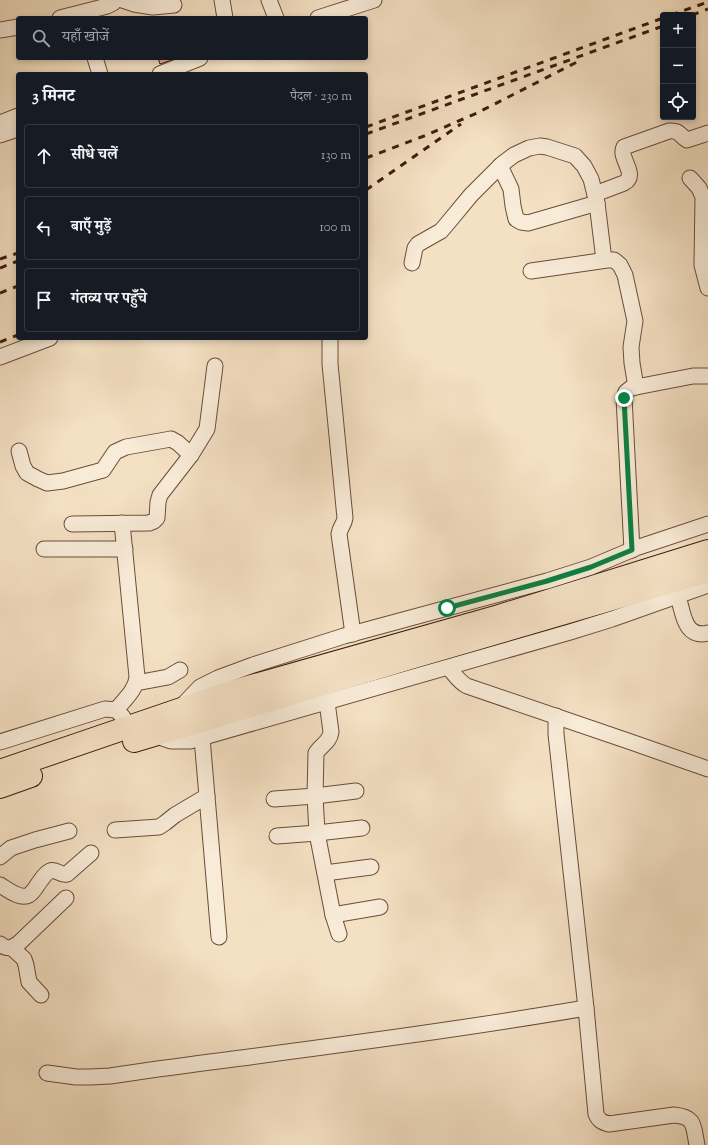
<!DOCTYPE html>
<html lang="hi">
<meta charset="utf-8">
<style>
:root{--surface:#171b24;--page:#242831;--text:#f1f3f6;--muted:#9ea1a6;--line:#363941}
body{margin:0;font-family:"Sorts Mill Goudy","Noto Serif Devanagari",serif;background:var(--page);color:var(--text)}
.controls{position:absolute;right:12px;top:12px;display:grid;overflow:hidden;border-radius:4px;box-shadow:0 2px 6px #0003}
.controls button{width:36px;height:36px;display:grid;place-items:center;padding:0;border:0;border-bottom:1px solid var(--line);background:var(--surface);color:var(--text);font:20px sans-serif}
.stop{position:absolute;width:12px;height:12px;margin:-9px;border:3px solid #0b8043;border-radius:50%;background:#fff}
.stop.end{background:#0b8043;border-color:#fff;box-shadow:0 1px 4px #0008}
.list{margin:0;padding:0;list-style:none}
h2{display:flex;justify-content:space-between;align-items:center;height:52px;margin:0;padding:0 16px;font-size:17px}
h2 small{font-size:13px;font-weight:400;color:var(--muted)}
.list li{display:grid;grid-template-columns:26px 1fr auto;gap:12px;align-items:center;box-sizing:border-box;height:64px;margin:0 8px 8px;padding:0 8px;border:1px solid var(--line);border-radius:4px}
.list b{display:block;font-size:15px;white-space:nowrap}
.list em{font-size:13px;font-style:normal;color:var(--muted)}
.icon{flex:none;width:22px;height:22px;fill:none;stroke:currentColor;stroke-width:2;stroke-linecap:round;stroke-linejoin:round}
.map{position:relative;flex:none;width:708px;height:1145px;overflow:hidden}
.search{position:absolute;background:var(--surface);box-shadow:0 2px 6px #0003;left:16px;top:16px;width:352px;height:44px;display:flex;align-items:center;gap:10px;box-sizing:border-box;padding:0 14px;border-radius:4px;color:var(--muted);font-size:15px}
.panel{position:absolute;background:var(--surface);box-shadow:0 2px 6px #0003;left:16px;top:72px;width:352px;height:268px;border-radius:4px}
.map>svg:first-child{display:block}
.building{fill:#ecb4a3;stroke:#3d1b0b}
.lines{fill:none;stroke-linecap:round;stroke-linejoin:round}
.minor-casing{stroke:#6b4c39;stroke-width:17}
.highway-casing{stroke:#3d1b0b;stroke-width:24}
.minor{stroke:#f8ebd8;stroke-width:15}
.highway{stroke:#f4e0c3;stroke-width:22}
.rail{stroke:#3d1b0b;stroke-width:3;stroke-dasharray:7 7;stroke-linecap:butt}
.route{stroke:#0b8043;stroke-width:5}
</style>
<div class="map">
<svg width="708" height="1145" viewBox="0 0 708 1145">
<rect width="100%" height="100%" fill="#f4e0c3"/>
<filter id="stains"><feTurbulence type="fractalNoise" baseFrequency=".005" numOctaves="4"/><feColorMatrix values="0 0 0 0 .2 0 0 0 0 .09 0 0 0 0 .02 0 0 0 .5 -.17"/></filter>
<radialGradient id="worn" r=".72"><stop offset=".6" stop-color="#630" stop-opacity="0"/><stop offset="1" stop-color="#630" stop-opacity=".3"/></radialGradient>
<polygon class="building" points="158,58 171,58 172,60 160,64"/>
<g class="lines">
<g class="minor-casing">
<g id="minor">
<polyline points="122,0 134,4 153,7 174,5"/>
<polyline points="222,0 225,18"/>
<polyline points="269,0 276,18"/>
<polyline points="60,18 107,6 113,3 115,0"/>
<polyline points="318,18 374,0"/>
<polyline points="0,30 18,27"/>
<polyline points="95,58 100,74"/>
<polyline points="160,74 200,58"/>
<polyline points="0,123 18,116"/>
<polyline points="0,135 18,129"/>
<polyline points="500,166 511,189 513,206 516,219 521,222 528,223 597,203"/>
<polyline points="690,178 699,188 703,197 702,265 708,288"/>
<path d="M595 194 624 183C639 175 618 158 624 147L669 131C680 130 679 135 687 140L708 133"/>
<polyline points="412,263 415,248 418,244 441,231 447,224 471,195 502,164 514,155 529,148 540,146 547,147 575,156 584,166 591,179 597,203 604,260"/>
<polyline points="531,271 607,260 614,260 620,265 625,275 635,321 631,347 632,363 636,387"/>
<path d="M330 338V364L345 518C344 525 340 527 339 534L353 634"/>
<polyline points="0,357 50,338"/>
<polyline points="19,451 23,466 27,473 38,479 47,483 63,481 103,470 115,452 126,447 171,439 178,443 191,455"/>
<polyline points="72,524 149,523 154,521 157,518 158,502 160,495 191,455 207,429 215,366"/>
<polyline points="44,549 125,549"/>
<polyline points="632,550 624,398 626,392 631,388 693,376 708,376"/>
<path d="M678 596C683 612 684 639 708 633"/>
<path d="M449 668C455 675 459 682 467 686L631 742 708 769"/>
<polyline points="136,683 168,677 180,670"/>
<path d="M327 702 331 732C330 742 321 745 316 753L315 796 317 833 333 915 339 934"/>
<polyline points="181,707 200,687 218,678 253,665 344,636 547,581 591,567 636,548 708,524"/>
<path d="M116 710C124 700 136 690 137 677L122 523"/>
<path d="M556 716V734L586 1008 596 1114C599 1121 602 1122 609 1124L674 1115C696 1117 693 1126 697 1145"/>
<polyline points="153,735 171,741 190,741 570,632 612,619 708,585"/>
<polyline points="202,738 219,937"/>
<polyline points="0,742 105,709 116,710 123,717"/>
<polyline points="274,799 315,796 356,791"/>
<polyline points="115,830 159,827 165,823 175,815 207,796"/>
<polyline points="277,836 317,833 362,828"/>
<polyline points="0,857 11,848 35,840 69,831"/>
<polyline points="325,873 371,867"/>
<path d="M0 885C7 889 20 900 29 895 34 892 37 885 41 880 43 877 46 873 50 871 56 868 60 876 67 874L91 853"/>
<polyline points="333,915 380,907"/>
<path d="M0 944C7 950 12 948 19 943L66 898"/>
<polyline points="12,948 24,959 26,965 29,982 41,995"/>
<path d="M47 1073 76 1077H90L110 1076 144 1071C292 1051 439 1033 586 1008"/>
</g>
</g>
<g class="highway-casing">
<g id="highway">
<polyline points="134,741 414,657 708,571"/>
<polyline points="0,771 234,691 499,616 708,551"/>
<polyline points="0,787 31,776"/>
</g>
</g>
<use href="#minor" class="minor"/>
<use href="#highway" class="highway"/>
<g class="rail">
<polyline points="671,15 708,2"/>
<polyline points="692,15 708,9"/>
<polyline points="366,127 663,18"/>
<polyline points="366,134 663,26"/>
<polyline points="366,158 424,136 477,113 577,62"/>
<polyline points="366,190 461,124"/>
<polyline points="0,259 18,253"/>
<polyline points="0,268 18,261"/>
<polyline points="0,293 18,286"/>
<polyline points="0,342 18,335"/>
</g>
</g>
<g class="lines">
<polyline class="route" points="447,608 547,581 591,567 632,550 624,398"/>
</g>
<rect width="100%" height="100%" filter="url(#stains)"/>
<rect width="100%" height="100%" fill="url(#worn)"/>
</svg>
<div class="controls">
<button>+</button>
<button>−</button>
<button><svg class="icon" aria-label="locate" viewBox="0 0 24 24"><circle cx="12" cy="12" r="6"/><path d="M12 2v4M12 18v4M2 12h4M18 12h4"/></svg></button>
</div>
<div class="stop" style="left:447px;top:608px"></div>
<div class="stop end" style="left:624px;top:398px"></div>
<div class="search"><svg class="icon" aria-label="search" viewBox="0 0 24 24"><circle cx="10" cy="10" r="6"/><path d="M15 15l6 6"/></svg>यहाँ खोजें</div>
<section class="panel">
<h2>3 मिनट<small>पैदल · 230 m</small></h2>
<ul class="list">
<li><svg class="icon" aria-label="ahead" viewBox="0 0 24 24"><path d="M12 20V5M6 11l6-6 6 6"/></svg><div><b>सीधे चलें</b></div><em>130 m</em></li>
<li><svg class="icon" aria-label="left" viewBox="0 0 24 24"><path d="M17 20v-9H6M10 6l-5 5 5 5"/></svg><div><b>बाएँ मुड़ें</b></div><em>100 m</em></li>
<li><svg class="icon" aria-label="arrive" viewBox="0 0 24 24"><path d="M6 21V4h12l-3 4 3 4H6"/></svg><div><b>गंतव्य पर पहुँचे</b></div></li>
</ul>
</section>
</div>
